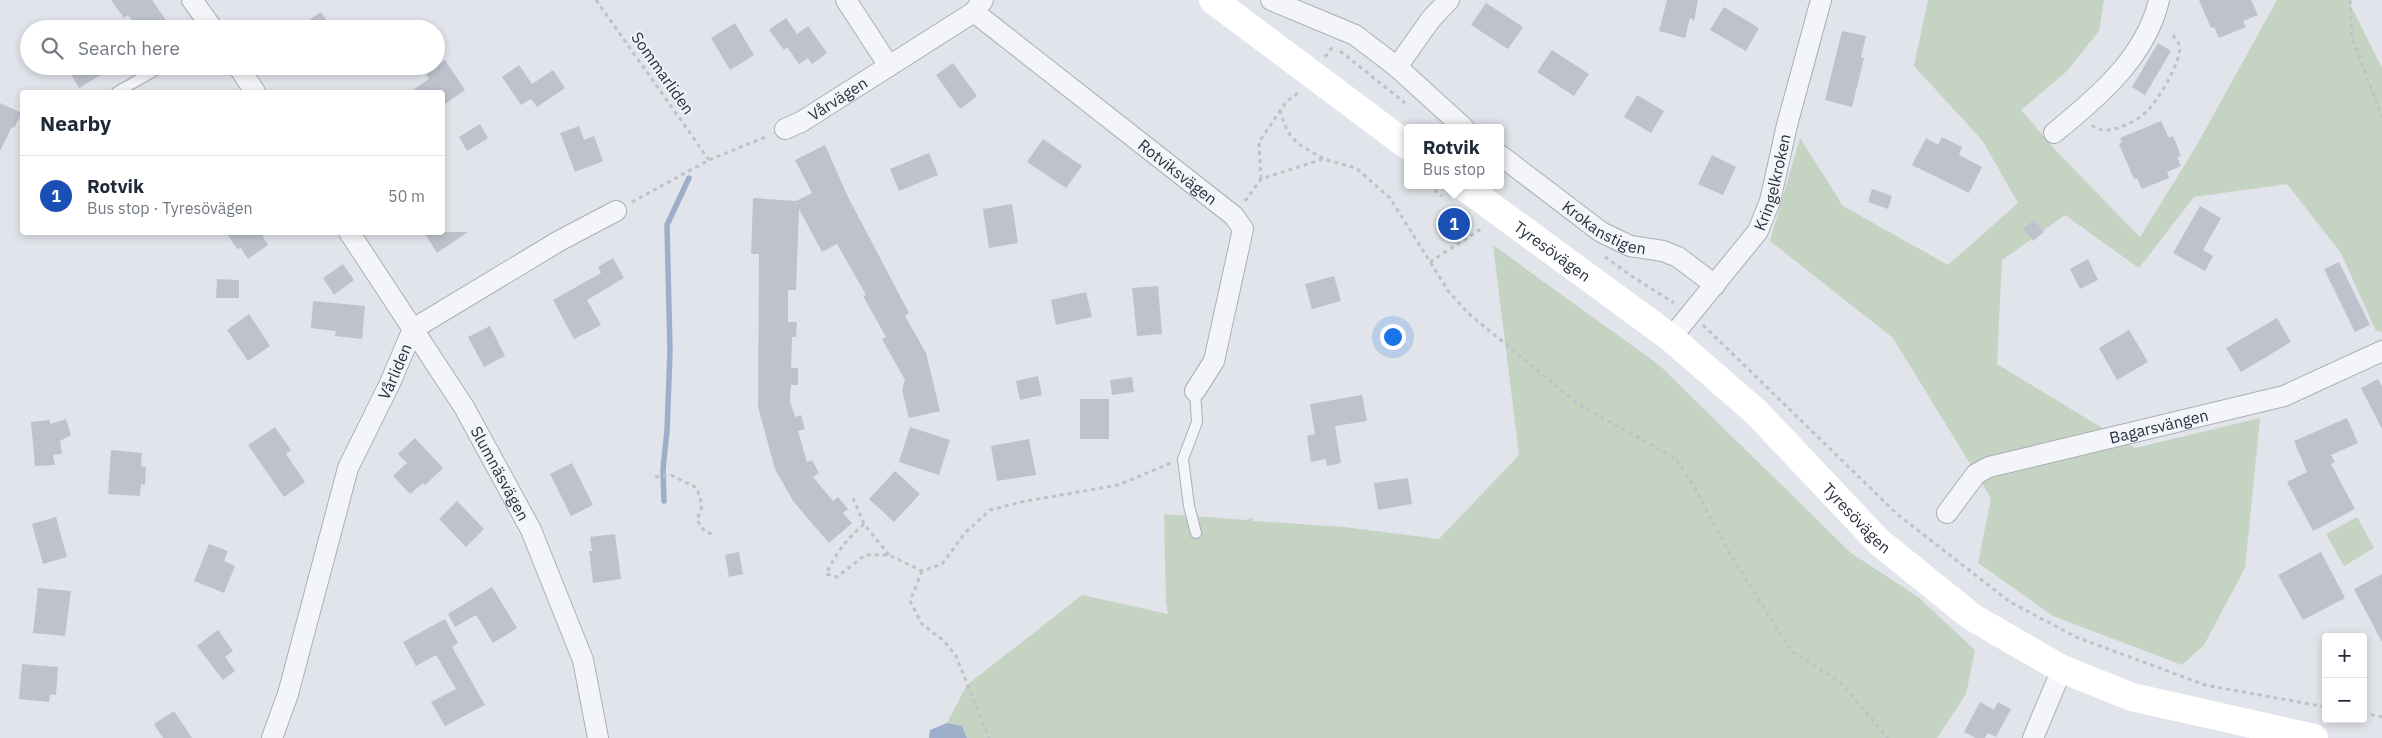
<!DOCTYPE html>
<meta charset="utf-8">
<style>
:root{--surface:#fff;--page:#f6f6f7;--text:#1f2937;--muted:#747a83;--line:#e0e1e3;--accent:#cd4751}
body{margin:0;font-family:"IBM Plex Sans",sans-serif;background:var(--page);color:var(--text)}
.controls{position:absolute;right:15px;bottom:15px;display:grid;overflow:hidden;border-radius:5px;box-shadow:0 2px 8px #0003}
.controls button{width:45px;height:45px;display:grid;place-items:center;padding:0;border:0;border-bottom:1px solid var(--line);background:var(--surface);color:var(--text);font:25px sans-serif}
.you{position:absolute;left:1392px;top:336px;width:18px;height:18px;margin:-12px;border:4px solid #fff;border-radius:50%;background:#1a73e8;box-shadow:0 0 0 8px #1a73e833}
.badge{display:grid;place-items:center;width:32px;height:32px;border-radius:50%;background:var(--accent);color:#fff;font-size:16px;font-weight:700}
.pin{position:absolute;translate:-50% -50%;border:2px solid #fff;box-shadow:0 1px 5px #0006}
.popup{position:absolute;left:1404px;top:124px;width:100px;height:65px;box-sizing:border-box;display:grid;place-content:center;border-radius:5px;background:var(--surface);filter:drop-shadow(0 1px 4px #0005);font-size:16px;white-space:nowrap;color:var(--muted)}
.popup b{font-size:19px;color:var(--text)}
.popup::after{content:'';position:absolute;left:50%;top:100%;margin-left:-10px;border:10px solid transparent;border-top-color:var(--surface)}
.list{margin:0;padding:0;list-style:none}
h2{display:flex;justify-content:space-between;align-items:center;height:65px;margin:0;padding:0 20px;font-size:21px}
h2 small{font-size:16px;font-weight:400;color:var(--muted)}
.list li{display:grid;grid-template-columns:32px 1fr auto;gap:15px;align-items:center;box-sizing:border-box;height:80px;padding:0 20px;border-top:1px solid var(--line)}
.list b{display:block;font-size:19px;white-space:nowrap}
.list p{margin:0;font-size:16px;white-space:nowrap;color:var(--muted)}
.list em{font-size:16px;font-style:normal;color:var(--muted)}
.icon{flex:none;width:28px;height:28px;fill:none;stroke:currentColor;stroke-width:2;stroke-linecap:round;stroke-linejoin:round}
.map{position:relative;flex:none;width:2382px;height:738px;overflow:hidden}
.search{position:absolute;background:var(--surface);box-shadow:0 2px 8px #0003;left:20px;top:20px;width:425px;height:55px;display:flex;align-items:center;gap:12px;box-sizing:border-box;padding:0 18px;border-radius:28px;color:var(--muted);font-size:19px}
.panel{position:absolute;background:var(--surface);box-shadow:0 2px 8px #0003;left:20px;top:90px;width:425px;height:145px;border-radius:5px}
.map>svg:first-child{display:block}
.green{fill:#c5d3c2}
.water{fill:#9caec9}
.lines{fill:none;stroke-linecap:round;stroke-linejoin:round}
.stream{stroke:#9caec9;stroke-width:5.5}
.building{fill:#bec2cc}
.service-casing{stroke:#aaaeb7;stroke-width:12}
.minor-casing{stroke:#aaaeb7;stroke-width:22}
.path{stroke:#bfc2c8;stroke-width:3;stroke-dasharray:4 4;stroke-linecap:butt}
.service{stroke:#f4f5f8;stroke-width:10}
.minor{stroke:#f4f5f8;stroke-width:20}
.secondary{stroke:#fff;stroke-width:28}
.labels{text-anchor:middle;stroke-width:4;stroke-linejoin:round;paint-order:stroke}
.street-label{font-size:16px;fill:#293041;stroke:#f0f3f7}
</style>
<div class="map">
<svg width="2382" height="738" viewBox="0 0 2382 738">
<rect width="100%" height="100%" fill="#e1e4ea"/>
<g class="green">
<polygon points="1928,0 2104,0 2099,31 2066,72 2021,110 2058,153 2140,237 2194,150 2277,0 2348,0 2382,68 2382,332 2376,331 2341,253 2287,184 2194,197 2139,268 2065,215 2002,260 1997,364 2135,448 2260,418 2245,568 2204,645 2182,665 2053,616 1978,563 1991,498 1893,338 1770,241 1800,138 1843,206 1948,265 2018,203 1982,140 1914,66"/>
<polygon points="1493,245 1659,365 1851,553 1918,597 1975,650 1966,694 1937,738 967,738 962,726 947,723 967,685 1082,595 1168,614 1166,602 1164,514 1246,520 1252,518 1253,521 1344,527 1439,539 1519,455"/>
<polygon points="2357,517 2374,548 2344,566 2326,534"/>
</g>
<polygon class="water" points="947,723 962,726 967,738 929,738 930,730"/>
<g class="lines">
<polyline class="stream" points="664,501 663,469 667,431 670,351 667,225 689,178"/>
</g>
<g class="building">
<polygon points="111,0 152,0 172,29 138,29 128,15 124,18"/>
<polygon points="1667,0 1698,0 1694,21 1690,18 1685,38 1659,31"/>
<polygon points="2199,0 2251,0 2258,15 2243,21 2246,27 2219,38 2214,27 2211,28"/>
<polygon points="1486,3 1523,27 1508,49 1471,25"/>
<polygon points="1724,7 1759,28 1746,51 1710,30"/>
<polygon points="321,12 332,29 296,29"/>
<polygon points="786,18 797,34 808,26 827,53 812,64 808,58 799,64 787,47 784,50 769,30"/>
<polygon points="735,23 754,55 730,70 711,38"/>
<polygon points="1842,31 1866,36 1861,57 1864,58 1852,107 1825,100"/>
<polygon points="2158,43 2171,51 2145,95 2132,87"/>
<polygon points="1552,50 1589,74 1574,96 1537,72"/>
<polygon points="445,60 465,90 442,106 442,92 410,92 429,79 426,74"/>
<polygon points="953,63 977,96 960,109 936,75"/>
<polygon points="519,65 532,84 553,70 565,88 537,107 531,99 521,105 502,77"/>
<polygon points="66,66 116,66 79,88"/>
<polygon points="1637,95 1664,111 1651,133 1624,117"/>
<polygon points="0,103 22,113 14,128 12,127 0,151"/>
<polygon points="2161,121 2169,138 2173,136 2181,156 2177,157 2181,166 2167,172 2169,178 2142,189 2137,178 2134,179 2119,144 2122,142 2120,138"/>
<polygon points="480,124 488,138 467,151 459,137"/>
<polygon points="579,126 584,140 594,136 603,161 575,172 560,133"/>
<polygon points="1942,137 1962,147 1959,155 1982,167 1969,193 1912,165 1926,138 1938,145"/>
<polygon points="1043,139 1082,166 1066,188 1027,162"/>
<polygon points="825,145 848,197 909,313 905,316 926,353 940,411 909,418 902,390 905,380 882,339 886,337 863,296 866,295 837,244 822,252 799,209 796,290 788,290 788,322 797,322 796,337 792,337 791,368 798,368 798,385 791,385 790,401 795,417 801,415 805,429 798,431 807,462 812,460 819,473 813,477 833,501 838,497 848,509 843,513 852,523 829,543 793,501 775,469 758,407 759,254 751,254 753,198 796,201 812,193 795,160"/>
<polygon points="929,153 938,175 899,191 890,169"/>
<polygon points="1712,155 1736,167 1723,195 1698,184"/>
<polygon points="1872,189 1892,196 1888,209 1868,202"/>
<polygon points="1012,204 1018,243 989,248 983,209"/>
<polygon points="2200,206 2221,218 2203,250 2213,256 2205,271 2173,253"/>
<polygon points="2034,220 2044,232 2033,241 2023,229"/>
<polygon points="226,232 260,232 268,245 248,259 241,248 237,249"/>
<polygon points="424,232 468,232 437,253"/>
<polygon points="613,258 624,278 587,300 601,325 574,339 553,300 601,273 598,267"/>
<polygon points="2088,259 2098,280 2080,289 2070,269"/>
<polygon points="2339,262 2370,325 2355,332 2324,269"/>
<polygon points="343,264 354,280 334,295 323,278"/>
<polygon points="1334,276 1341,301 1312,309 1305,284"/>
<polygon points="217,279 239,280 239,298 216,298"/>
<polygon points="1158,286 1162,334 1137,336 1132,288"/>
<polygon points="1086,292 1092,317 1056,325 1051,300"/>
<polygon points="313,301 365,306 362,339 335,336 336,331 311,328"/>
<polygon points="249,314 270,346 248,361 227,330"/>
<polygon points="2277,318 2291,342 2241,372 2226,348"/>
<polygon points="490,326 505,356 484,367 468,337"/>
<polygon points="2129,330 2148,362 2117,380 2099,348"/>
<polygon points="1038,376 1042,395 1020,400 1016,381"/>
<polygon points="1132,377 1134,392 1112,395 1110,380"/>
<polygon points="2378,379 2382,387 2382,429 2361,388"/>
<polygon points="1362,395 1367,421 1335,426 1341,463 1327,466 1326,459 1311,462 1307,436 1315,434 1310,404"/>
<rect x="1080" y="399" width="29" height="40"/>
<polygon points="2347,418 2358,443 2331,455 2335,462 2331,464 2355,509 2313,531 2287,482 2307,472 2294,441"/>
<polygon points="66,419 71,435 60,441 62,454 53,455 55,465 35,466 31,422 50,420 50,424"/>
<polygon points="275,427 291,450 286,454 305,482 284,497 248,445"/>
<polygon points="910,427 950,440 939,475 899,462"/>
<polygon points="415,438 443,468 425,485 423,483 410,494 393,476 407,463 398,454"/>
<polygon points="1029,439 1036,475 997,481 991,446"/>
<polygon points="111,450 142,453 141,466 146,467 145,485 141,484 140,496 108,494"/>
<polygon points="572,463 593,505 571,516 550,474"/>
<polygon points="895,471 920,494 894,522 869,499"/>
<polygon points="1408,478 1412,504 1378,510 1374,483"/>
<polygon points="457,501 484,529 466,547 439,519"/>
<polygon points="56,517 67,557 43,564 32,524"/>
<polygon points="615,534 621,579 593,583 589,551 592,551 590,537"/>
<polygon points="209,544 228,551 224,561 235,566 224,593 194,581"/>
<polygon points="739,552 743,574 729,577 725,555"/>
<polygon points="2321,552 2345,598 2303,620 2278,575"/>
<polygon points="2382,574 2382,642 2354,589"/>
<polygon points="492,587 517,628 493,643 476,615 455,627 448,614"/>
<polygon points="38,588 71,591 65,636 33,633"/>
<polygon points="445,619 458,643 452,647 485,705 445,726 431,702 456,689 436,655 416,666 403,642"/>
<polygon points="218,630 233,651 225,657 235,671 223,680 197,646"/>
<polygon points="22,664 58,667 56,695 50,694 49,702 19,699"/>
<polygon points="1980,702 1994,710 1998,702 2011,709 1996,737 1988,733 1985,738 1976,738 1964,732"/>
<polygon points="174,711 192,738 163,738 154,724"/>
</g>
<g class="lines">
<g class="service-casing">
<g id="service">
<polyline points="117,92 163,66"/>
<polyline points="1195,391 1197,422 1183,459 1189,506 1196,533"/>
</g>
</g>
<g class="minor-casing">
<g id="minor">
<polyline points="192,0 213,29"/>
<polyline points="846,0 889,66"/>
<polyline points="1271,0 1355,35 1397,67"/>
<polyline points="1449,0 1431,19 1397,67 1464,128"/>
<path id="s1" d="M974 12 1234 216 1243 229 1214 361 1195 391"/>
<polyline points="238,66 255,92"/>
<path id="s2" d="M785 129 801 122 974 12 983 0"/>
<path d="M2054 133C2097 98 2146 57 2159 0"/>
<path id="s3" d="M1500 155 1601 232 1630 246 1663 251 1678 257 1715 285"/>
<path id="s4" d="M349 232 464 407 531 530 583 660 598 738"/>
<path id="s5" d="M1671 338 1758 231 1770 201 1787 125 1821 0"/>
<path id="s6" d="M1947 513 1976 474 1989 467 2284 396 2382 351"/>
<path id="s7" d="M272 738 288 694 348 468 390 383 413 329 559 241 616 211"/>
<polyline points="2033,738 2062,669"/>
</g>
</g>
<g class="path">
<polyline points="596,0 709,160"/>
<polyline points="2350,0 2352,38 2382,117"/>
<polyline points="1340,51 1405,103"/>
<polyline points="1325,57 1333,46"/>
<path d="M1280 110C1288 141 1297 144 1323 158"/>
<path d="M2092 125C2105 139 2139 121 2149 109 2159 98 2184 58 2179 44 2177 40 2174 37 2172 34"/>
<polyline points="1261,179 1259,142 1286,102 1299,92"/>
<polyline points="1428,185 1442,196"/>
<polyline points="1245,201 1261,179 1323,159 1356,168 1390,198 1449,292 1468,313 1578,404 1675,458 1693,485 1729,552 1791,651 1840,682 1888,738"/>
<polyline points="632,202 709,160 768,136"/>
<polyline points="1605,257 1633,277 1674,303"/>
<polyline points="1430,262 1484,227"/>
<polyline points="1703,325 1897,514 2010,602 2076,637 2205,685 2326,707"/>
<polyline points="655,477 671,475 697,488 702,506 697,520 705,532 713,534"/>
<polyline points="853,498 864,524 889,555"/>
<path d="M864 524C847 539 836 553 826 574L837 577 865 555H889L922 571 942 564 965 533 990 510 1021 502 1118 485 1171 463"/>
<polyline points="922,571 910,601 922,624 944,641 956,656 989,738"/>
<polyline points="2363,713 2382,717"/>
</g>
<use href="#service" class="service"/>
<use href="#minor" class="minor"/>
<g class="secondary">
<polyline points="1213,0 1408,146"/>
<path id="s8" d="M1462 185 1671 338 1757 413 1879 542 1972 617 2062 669 2132 697 2314 738"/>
</g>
</g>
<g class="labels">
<g class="street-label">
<text transform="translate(663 73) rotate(55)" y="6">Sommarliden</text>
<text dy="6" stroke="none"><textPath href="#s2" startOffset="61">Vårvägen</textPath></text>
<text dy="6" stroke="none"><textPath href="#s1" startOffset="259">Rotviksvägen</textPath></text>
<text dy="6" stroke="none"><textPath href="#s5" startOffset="189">Kringelkroken</textPath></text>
<text dy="6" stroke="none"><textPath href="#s3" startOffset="128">Krokanstigen</textPath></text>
<text dy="6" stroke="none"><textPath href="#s8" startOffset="112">Tyresövägen</textPath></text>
<text dy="6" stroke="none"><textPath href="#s7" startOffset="388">Vårliden</textPath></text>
<text dy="6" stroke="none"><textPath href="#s6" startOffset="238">Bagarsvängen</textPath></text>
<text dy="6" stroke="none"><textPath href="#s4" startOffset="285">Slumnäsvägen</textPath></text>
<text dy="6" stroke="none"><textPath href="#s8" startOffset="518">Tyresövägen</textPath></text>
</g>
</g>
</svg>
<div class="controls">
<button>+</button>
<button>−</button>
</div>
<div class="you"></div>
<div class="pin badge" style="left:1454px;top:224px;background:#1a4fb4">1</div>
<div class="popup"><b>Rotvik</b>Bus stop</div>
<div class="search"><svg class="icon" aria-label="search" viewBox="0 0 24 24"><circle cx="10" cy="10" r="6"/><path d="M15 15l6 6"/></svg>Search here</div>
<section class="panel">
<h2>Nearby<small></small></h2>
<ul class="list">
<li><span class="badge" style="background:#1a4fb4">1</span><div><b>Rotvik</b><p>Bus stop · Tyresövägen</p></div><em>50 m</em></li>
</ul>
</section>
</div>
